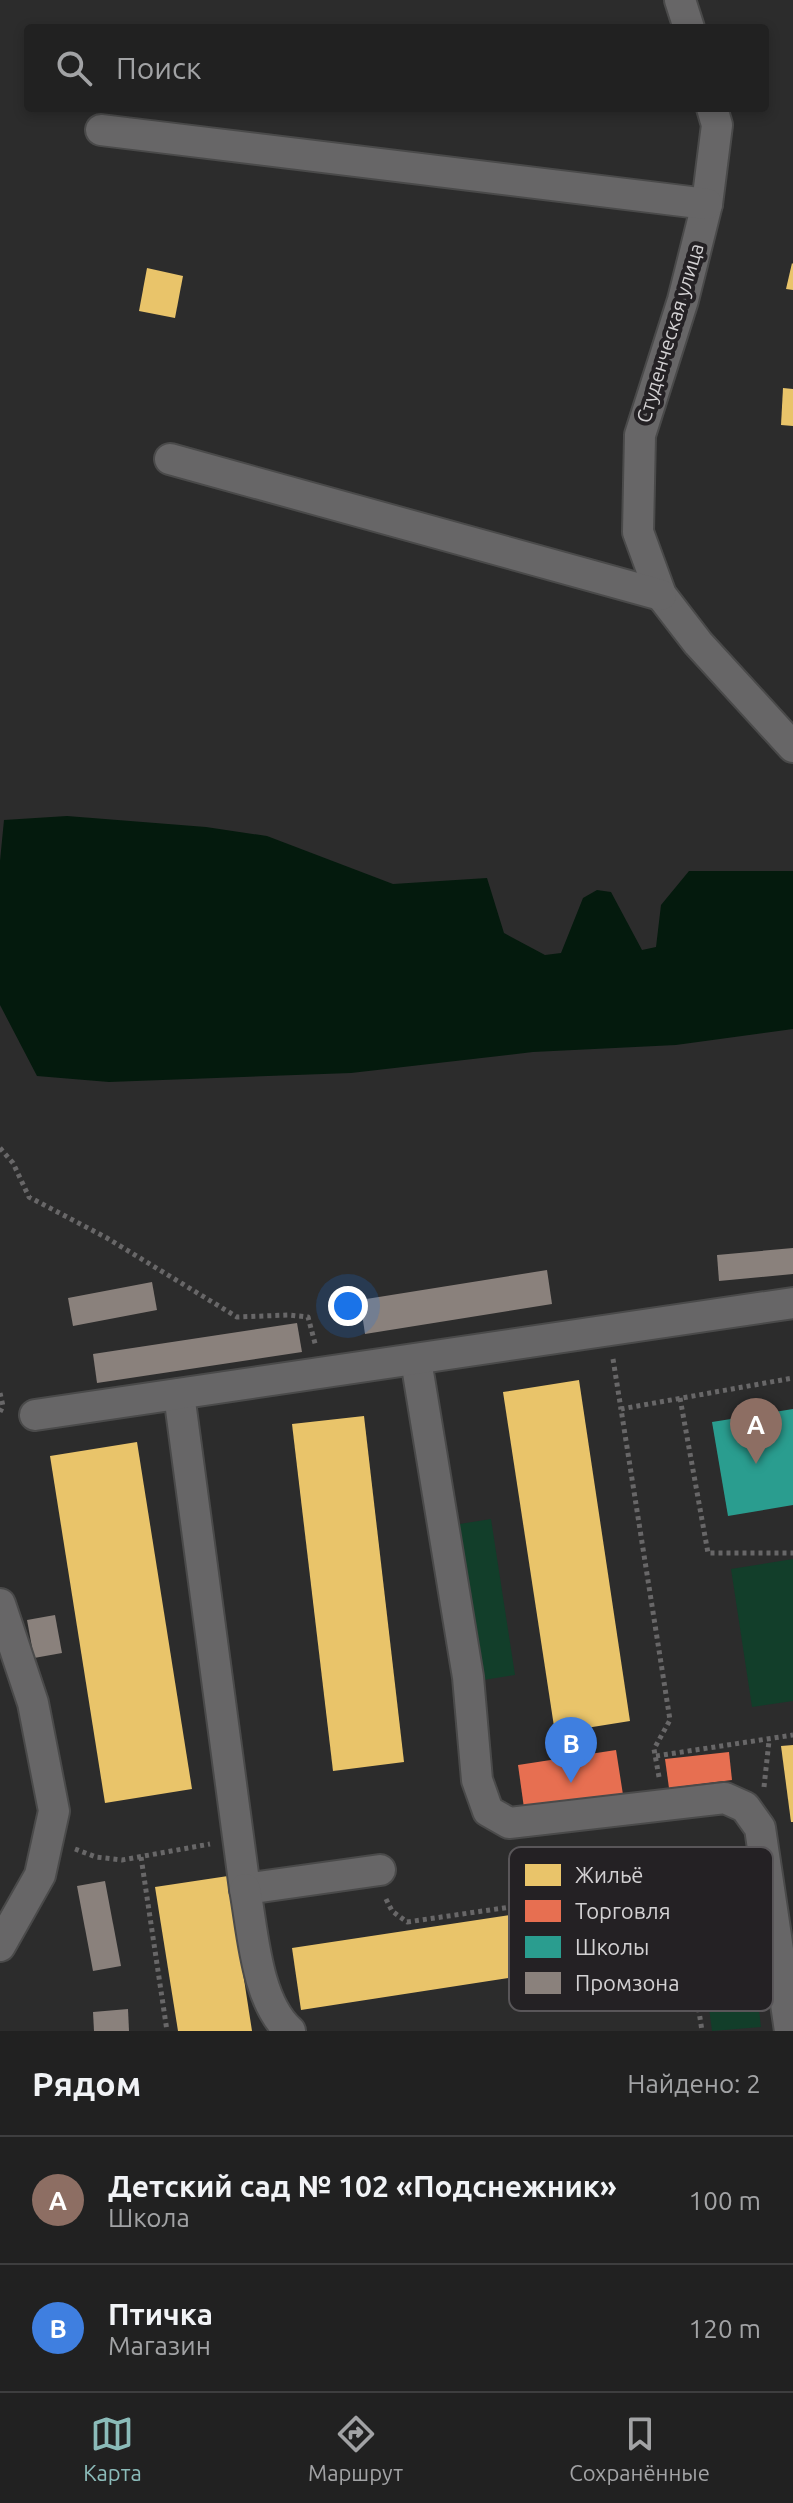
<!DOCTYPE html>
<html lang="ru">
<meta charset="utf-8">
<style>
:root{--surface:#212121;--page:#29292a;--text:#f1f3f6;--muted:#a2a3a5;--line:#3e3e3f;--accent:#8bbbb9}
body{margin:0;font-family:Ubuntu,sans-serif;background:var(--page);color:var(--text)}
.you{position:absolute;left:348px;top:1306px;width:28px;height:28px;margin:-20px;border:6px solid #fff;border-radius:50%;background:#1a73e8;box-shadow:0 0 0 12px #1a73e833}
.badge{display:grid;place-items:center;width:52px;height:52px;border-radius:50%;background:var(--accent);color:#fff;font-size:26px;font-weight:700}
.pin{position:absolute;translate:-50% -66px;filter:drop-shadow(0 2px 4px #0008)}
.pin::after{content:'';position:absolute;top:42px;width:28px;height:24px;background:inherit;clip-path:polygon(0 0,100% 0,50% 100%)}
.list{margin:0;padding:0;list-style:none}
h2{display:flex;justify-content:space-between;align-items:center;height:104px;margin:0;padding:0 32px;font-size:34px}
h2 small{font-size:26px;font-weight:400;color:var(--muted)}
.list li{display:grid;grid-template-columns:52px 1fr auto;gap:24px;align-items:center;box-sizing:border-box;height:128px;padding:0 32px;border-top:2px solid var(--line)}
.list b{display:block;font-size:30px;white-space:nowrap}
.list p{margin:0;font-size:26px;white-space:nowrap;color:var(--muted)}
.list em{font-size:26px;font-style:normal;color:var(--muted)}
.icon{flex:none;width:44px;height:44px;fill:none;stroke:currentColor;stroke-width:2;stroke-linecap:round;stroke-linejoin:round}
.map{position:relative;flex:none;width:793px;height:2031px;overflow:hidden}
.search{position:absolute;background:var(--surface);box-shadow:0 4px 12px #0003;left:24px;right:24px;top:24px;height:88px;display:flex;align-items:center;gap:20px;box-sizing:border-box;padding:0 28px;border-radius:8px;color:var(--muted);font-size:30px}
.sheet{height:360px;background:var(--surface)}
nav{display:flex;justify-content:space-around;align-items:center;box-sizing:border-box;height:112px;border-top:2px solid var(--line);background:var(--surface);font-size:22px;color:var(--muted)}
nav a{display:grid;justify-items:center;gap:4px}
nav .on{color:var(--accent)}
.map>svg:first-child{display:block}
.green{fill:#123e2a}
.water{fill:#041a0d}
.homes{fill:#e9c46a}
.shops{fill:#e76f51}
.schools{fill:#2a9d8f}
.industry{fill:#8a817c}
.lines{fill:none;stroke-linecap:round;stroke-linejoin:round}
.minor-casing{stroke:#4a4a4a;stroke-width:34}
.path{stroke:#686768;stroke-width:5;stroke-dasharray:4 4;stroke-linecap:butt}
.minor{stroke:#676667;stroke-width:30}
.labels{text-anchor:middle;stroke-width:8;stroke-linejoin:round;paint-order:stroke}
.street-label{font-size:20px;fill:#d3d1d3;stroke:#242124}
.key{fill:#242124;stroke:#595659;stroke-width:2}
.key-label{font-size:22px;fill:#d3d1d3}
</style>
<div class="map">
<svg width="793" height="2031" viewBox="0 0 793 2031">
<rect width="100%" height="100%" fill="#2c2c2c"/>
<g class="green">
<polygon points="491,1519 515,1675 471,1682 447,1526"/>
<polygon points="793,1559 793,1701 752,1707 731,1569"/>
<polygon points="742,1869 761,2027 712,2031 692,1876"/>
</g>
<polygon class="water" points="67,816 206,827 267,836 393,884 487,878 504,933 545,955 561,953 583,898 597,890 611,892 642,950 656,947 661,905 689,871 793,871 793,1029 676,1045 533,1052 351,1073 109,1082 37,1076 0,1005 0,861 4,820"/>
<g class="homes">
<polygon points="792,263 793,264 793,290 786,289"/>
<polygon points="147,268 183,276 175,318 139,311"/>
<polygon points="783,388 793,389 793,426 781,425"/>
<polygon points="579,1380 630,1721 555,1733 503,1392"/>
<polygon points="364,1416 404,1762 333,1771 292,1424"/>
<polygon points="137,1442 192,1789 105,1803 50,1456"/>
<polygon points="793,1745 793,1822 791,1822 781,1746"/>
<polygon points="228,1876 252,2031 178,2031 155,1887"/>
<polygon points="636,1896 645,1957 301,2010 292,1948"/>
</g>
<g class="shops">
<polygon points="616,1750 624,1801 525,1815 518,1765"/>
<polygon points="729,1752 732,1780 669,1788 665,1759"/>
</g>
<polygon class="schools" points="793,1409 793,1505 728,1516 712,1422"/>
<g class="industry">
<polygon points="793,1248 793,1274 719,1281 717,1255"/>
<polygon points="547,1270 552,1304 365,1334 360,1300"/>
<polygon points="152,1282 157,1310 73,1326 68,1298"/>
<polygon points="297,1323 302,1352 97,1383 93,1354"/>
<polygon points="55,1615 62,1653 34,1658 27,1620"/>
<polygon points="105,1881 121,1966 93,1971 77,1886"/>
<polygon points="128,2009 129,2031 94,2031 93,2012"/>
</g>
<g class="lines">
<g class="minor-casing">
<g id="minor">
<polyline points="680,0 689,28"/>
<polyline points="712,108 717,125 707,204 683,300 640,435 638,532 661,595 698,643 793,747"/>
<polyline points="101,130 707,204"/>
<polyline points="170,459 661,595"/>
<polyline points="416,1360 468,1677 477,1780 488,1811 509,1823 725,1798 745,1807 760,1828 790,2031"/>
<polyline points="179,1394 245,1889 380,1870"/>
<polyline points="35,1415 793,1303"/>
<polyline points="0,1604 33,1703 54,1811 40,1875 0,1946"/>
<path d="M245 1889C253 1932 256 2001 290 2031"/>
</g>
</g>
<g class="path">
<polyline points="0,1148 13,1163 29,1197 107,1238 237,1317 289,1315 308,1317 316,1347"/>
<polyline points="613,1359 621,1409"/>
<polyline points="0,1393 3,1406 0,1412"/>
<polyline points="680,1398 708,1553 793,1553"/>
<polyline points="656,1756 793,1735"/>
<polyline points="659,1777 654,1749 670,1720 621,1409 793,1378"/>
<polyline points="764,1787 769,1741"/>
<polyline points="75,1849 96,1857 122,1860 210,1844"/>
<polyline points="141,1857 167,2031"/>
<polyline points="386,1899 392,1911 407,1922 676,1883 680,1887 702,2031"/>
<polyline points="690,1952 748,1945"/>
</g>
<use href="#minor" class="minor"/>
</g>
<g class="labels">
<g class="street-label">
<text transform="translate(670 333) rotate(-73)" y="7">Студенческая улица</text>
</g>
</g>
<rect x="509" y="1847" width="264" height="164" rx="12" class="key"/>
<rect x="525" y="1864" width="36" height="22" fill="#e9c46a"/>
<rect x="525" y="1900" width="36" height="22" fill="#e76f51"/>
<rect x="525" y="1936" width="36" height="22" fill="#2a9d8f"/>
<rect x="525" y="1972" width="36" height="22" fill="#8a817c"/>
<g class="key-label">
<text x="575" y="1883">Жильё</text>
<text x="575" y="1919">Торговля</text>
<text x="575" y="1955">Школы</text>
<text x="575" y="1991">Промзона</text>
</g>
</svg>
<div class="you"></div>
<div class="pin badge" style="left:756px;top:1464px;background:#8d6e63">A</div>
<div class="pin badge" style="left:571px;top:1783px;background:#3f7fe0">B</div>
<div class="search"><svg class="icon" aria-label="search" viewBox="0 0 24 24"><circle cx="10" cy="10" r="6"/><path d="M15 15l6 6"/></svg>Поиск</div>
</div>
<section class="sheet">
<h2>Рядом<small>Найдено: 2</small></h2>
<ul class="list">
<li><span class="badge" style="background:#8d6e63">A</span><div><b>Детский сад № 102 «Подснежник»</b><p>Школа</p></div><em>100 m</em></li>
<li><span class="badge" style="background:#3f7fe0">B</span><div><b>Птичка</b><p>Магазин</p></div><em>120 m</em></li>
</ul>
</section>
<nav>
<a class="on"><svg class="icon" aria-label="map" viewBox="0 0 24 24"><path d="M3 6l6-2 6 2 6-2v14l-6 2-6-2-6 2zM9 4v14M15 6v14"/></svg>Карта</a>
<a><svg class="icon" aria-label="directions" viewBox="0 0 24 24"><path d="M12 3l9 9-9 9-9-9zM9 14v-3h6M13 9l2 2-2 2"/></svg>Маршрут</a>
<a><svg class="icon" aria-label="saved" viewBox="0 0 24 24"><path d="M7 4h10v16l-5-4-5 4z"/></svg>Сохранённые</a>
</nav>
